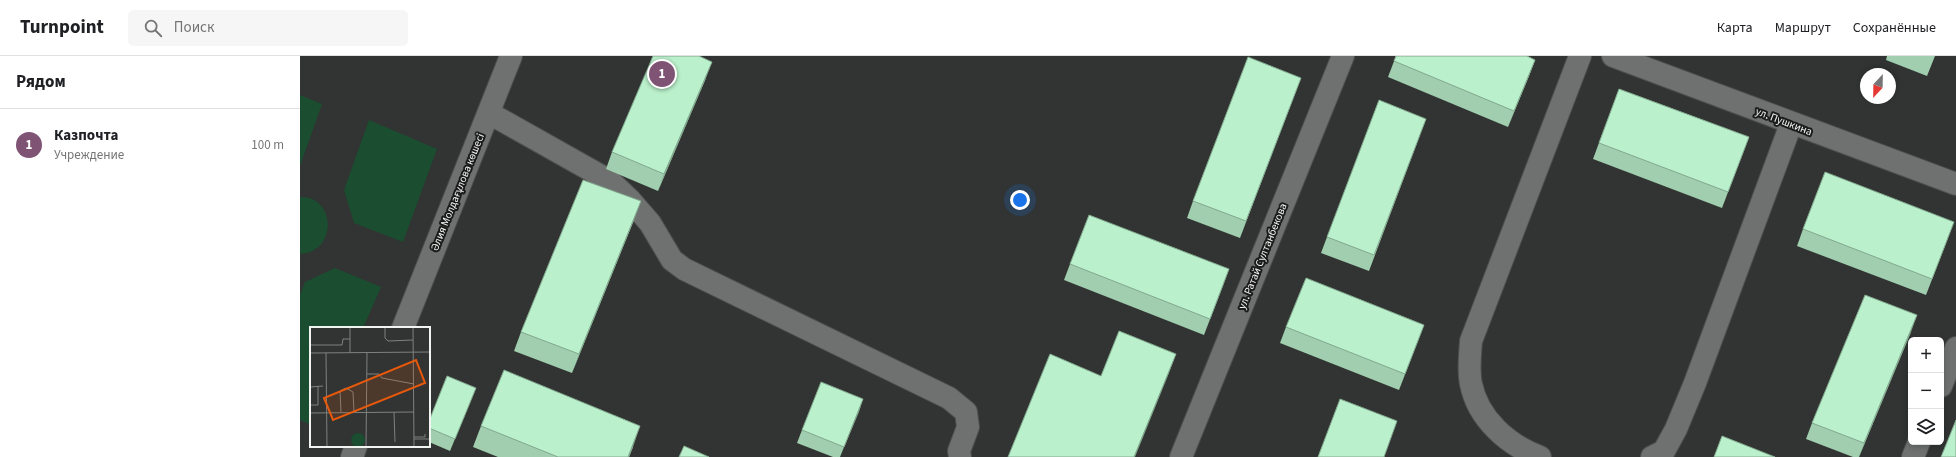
<!DOCTYPE html>
<html lang="ru">
<meta charset="utf-8">
<style>
:root{--surface:#fff;--page:#f6f6f6;--text:#202124;--muted:#757577;--line:#e0e0e0;--accent:#7f5374}
body{margin:0;font-family:"Source Sans 3",sans-serif;background:var(--page);color:var(--text)}
.controls{position:absolute;right:12px;bottom:12px;display:grid;overflow:hidden;border-radius:6px;box-shadow:0 2px 6px #0003}
.controls button{width:36px;height:36px;display:grid;place-items:center;padding:0;border:0;border-bottom:1px solid var(--line);background:var(--surface);color:var(--text);font:20px sans-serif}
.compass{position:absolute;left:1560px;top:12px;width:36px;height:36px;border-radius:50%;background:var(--surface);box-shadow:0 2px 6px #0003;rotate:202deg}
.you{position:absolute;left:720px;top:144px;width:14px;height:14px;margin:-10px;border:3px solid #fff;border-radius:50%;background:#1a73e8;box-shadow:0 0 0 6px #1a73e833}
.badge{display:grid;place-items:center;width:26px;height:26px;border-radius:50%;background:var(--accent);color:#fff;font-size:13px;font-weight:700}
.pin{position:absolute;translate:-50% -50%;border:2px solid #fff;box-shadow:0 1px 4px #0006}
.list{margin:0;padding:0;list-style:none}
h2{display:flex;justify-content:space-between;align-items:center;height:52px;margin:0;padding:0 16px;font-size:17px}
h2 small{font-size:13px;font-weight:400;color:var(--muted)}
.list li{display:grid;grid-template-columns:26px 1fr auto;gap:12px;align-items:center;box-sizing:border-box;height:72px;padding:0 16px;border-top:1px solid var(--line)}
.list b{display:block;font-size:15px;white-space:nowrap}
.list p{margin:0;font-size:13px;white-space:nowrap;color:var(--muted)}
.list em{font-size:13px;font-style:normal;color:var(--muted)}
.icon{flex:none;width:22px;height:22px;fill:none;stroke:currentColor;stroke-width:2;stroke-linecap:round;stroke-linejoin:round}
.map{position:relative;flex:none;width:1656px;height:401px;overflow:hidden}
header{display:flex;align-items:center;gap:24px;box-sizing:border-box;height:56px;padding:0 20px;background:var(--surface);border-bottom:1px solid var(--line)}
header strong{font-size:19px}
nav{display:flex;gap:22px;margin-inline-start:auto;font-size:14px}
.search{width:280px;height:36px;background:var(--page);display:flex;align-items:center;gap:10px;box-sizing:border-box;padding:0 14px;border-radius:6px;color:var(--muted);font-size:15px}
main{display:flex}
aside{flex:1;background:var(--surface)}
.map>svg:first-child{display:block}
.grass{fill:#1b4d30}
.lines{fill:none;stroke-linecap:round;stroke-linejoin:round}
.minor-casing{stroke:#4d4f4e;stroke-width:24}
.minor{stroke:#6e716f;stroke-width:22}
.wall{fill:#a0ceaf}
.shaded-wall{fill:#82a88e}
.building{fill:#baf0cb;stroke:#82a88e}
.labels{text-anchor:middle;stroke-width:4;stroke-linejoin:round;paint-order:stroke}
.street-label{font-size:11px;fill:#f2f4f2;stroke:#1a1b1a}
.inset-road{fill:none;stroke:#7e817f;stroke-width:1}
.view{fill:#e8590c;fill-opacity:0.15;stroke:#e8590c;stroke-width:2}
.inset-edge{fill:none;stroke:#f2f4f2;stroke-width:2}
</style>
<header>
<strong>Turnpoint</strong>
<div class="search"><svg class="icon" aria-label="search" viewBox="0 0 24 24"><circle cx="10" cy="10" r="6"/><path d="M15 15l6 6"/></svg>Поиск</div>
<nav><a>Карта</a><a>Маршрут</a><a>Сохранённые</a></nav>
</header>
<main>
<aside>
<h2>Рядом<small></small></h2>
<ul class="list">
<li><span class="badge">1</span><div><b>Казпочта</b><p>Учреждение</p></div><em>100 m</em></li>
</ul>
</aside>
<div class="map">
<svg width="1656" height="401" viewBox="0 0 1656 401">
<rect width="100%" height="100%" fill="#313432"/>
<g class="grass">
<polygon points="0,39 22,48 0,110"/>
<polygon points="69,64 137,93 103,186 54,167 44,134"/>
<path d="M0 141C36 140 38 196 0 198Z"/>
<polygon points="35,212 81,231 63,272 11,272 11,369 0,364 0,239 5,226"/>
</g>
<g class="lines">
<g class="minor-casing">
<g id="minor">
<polyline points="1313,0 1656,128"/>
<polyline points="189,57 310,125 330,144 350,167 372,204 384,213 649,342 666,356 668,371 659,395 660,401"/>
<polyline points="103,272 211,0"/>
<polyline points="1641,330 1656,292"/>
<polyline points="52,401 56,390"/>
<polyline points="881,401 1043,0"/>
<path d="M1240 401C1208 389 1178 363 1171 328 1168 314 1170 299 1171 285L1280 0"/>
<polyline points="1352,401 1364,395 1376,373 1395,327 1491,68"/>
<polyline points="1613,401 1619,386"/>
</g>
</g>
<use href="#minor" class="minor"/>
</g>
<g class="wall">
<polygon points="1096,0 1235,4 1229,20 1208,71 1088,21"/>
<polygon points="1587,0 1635,0 1627,20 1586,4"/>
<polygon points="406,22 358,135 306,113 312,96"/>
<polygon points="1001,22 940,182 887,162 893,145"/>
<polygon points="1319,33 1449,81 1422,152 1293,103"/>
<polygon points="1120,79 1069,215 1021,197 1027,181"/>
<polygon points="334,164 272,317 214,295 221,276"/>
<polygon points="1503,173 1648,182 1626,239 1497,190"/>
<polygon points="770,208 929,213 904,279 764,224"/>
<polygon points="1124,269 1099,334 980,287 986,271"/>
<polygon points="1611,276 1559,401 1553,401 1506,383 1512,367"/>
<polygon points="563,343 540,401 533,401 497,387 502,374"/>
<polygon points="171,344 150,395 129,386 129,365"/>
<polygon points="181,370 333,391 329,401 198,401 173,391"/>
</g>
<g class="shaded-wall">
<polygon points="1235,4 1229,20 1208,71 1214,55"/>
<polygon points="412,6 406,22 358,135 364,118"/>
<polygon points="341,145 334,164 272,317 279,298"/>
<polygon points="929,213 923,230 904,279 910,263"/>
<polygon points="1617,259 1611,276 1559,401 1564,387"/>
<polygon points="1124,269 1118,285 1099,334 1105,318"/>
<polygon points="876,298 869,317 835,401 834,401"/>
<polygon points="563,343 559,356 540,401 544,391"/>
<polygon points="340,370 333,391 329,401 328,401"/>
</g>
<g class="building">
<polygon points="353,0 399,0 412,6 364,118 312,96"/>
<polygon points="1096,0 1227,0 1235,4 1214,55 1094,5"/>
<polygon points="948,1 1001,22 946,165 893,145"/>
<polygon points="1319,33 1449,81 1428,136 1299,87"/>
<polygon points="1079,44 1126,63 1074,199 1027,181"/>
<polygon points="1525,116 1654,166 1632,223 1503,173"/>
<polygon points="283,124 341,145 279,298 221,276"/>
<polygon points="789,159 929,213 910,263 770,208"/>
<polygon points="1006,222 1124,269 1105,318 986,271"/>
<polygon points="1565,239 1617,259 1564,387 1512,367"/>
<polygon points="819,275 876,298 834,401 708,401 750,298 801,320"/>
<polygon points="204,314 340,370 328,401 258,401 181,370"/>
<polygon points="147,320 176,332 155,383 129,372 129,365"/>
<polygon points="521,326 563,343 544,391 502,374"/>
<polygon points="1040,343 1097,365 1084,401 1018,401"/>
<polygon points="1656,364 1656,401 1641,401"/>
<polygon points="1422,380 1475,401 1414,401"/>
<polygon points="384,390 409,401 379,401"/>
</g>
<g class="labels">
<g class="street-label">
<text transform="translate(1484 65) rotate(21)" y="4">ул. Пушкина</text>
<text transform="translate(157 136) rotate(-68)" y="4">Әлия Молдағұлова көшесі</text>
<text transform="translate(962 200) rotate(-68)" y="4">ул. Ратай Султанбекова</text>
</g>
</g>
<g transform="translate(10 271)">
<rect width="120" height="120" fill="#313432"/>
<path d="M41 113a7 7 0 1 1 14 0a7 7 0 1 1-14 0Z" fill="#1b4d30"/>
<path class="inset-road" d="M40 0V26M75 0V11L78 14 103 13M103 0 104 120M0 18H32L33 12H40M0 26 120 25M16 26 17 120M57 47H69L72 51 104 57M0 60 13 59M0 78H8V59M31 85 30 64 36 61 43 65 44 85M84 85 85 115M0 86 104 85M104 110H115V107M104 112H120M56 120 57 26"/>
<path class="view" d="M106 33 115 56 23 93 14 71Z"/>
<rect width="120" height="120" class="inset-edge"/>
</g>
</svg>
<div class="controls">
<button>+</button>
<button>−</button>
<button><svg class="icon" aria-label="layers" viewBox="0 0 24 24"><path d="M12 4l9 5-9 5-9-5zM3 14l9 5 9-5"/></svg></button>
</div>
<svg class="compass" viewBox="-18 -18 36 36"><path d="M0-13l5 13h-10z" fill="#e53935"/><path d="M0 13l5-13h-10z" fill="#757577"/></svg>
<div class="you"></div>
<div class="pin badge" style="left:362px;top:18px">1</div>
</div>
</main>
